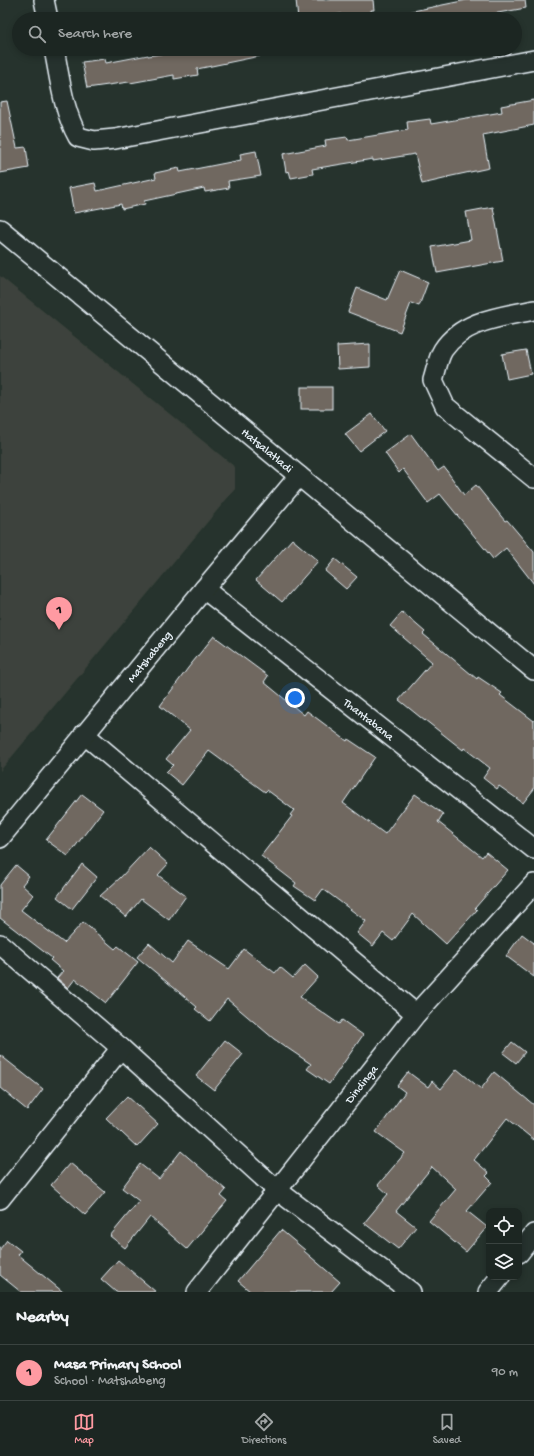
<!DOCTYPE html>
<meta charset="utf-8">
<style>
:root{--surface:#1c2622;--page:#29322f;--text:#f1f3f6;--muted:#a0a5a5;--line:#3a4340;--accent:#ff9aa2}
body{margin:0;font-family:"Gochi Hand",sans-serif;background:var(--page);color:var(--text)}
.controls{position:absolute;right:12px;bottom:12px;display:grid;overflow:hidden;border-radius:8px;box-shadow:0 2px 6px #0003}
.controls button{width:36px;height:36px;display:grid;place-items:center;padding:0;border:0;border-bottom:1px solid var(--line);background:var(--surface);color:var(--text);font:20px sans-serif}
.you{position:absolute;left:295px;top:698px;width:14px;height:14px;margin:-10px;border:3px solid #fff;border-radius:50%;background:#1a73e8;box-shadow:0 0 0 6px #1a73e833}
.badge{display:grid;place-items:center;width:26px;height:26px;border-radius:50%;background:var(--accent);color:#111;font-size:13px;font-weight:700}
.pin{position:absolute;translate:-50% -33px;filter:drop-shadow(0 1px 2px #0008)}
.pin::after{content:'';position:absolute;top:21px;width:14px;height:12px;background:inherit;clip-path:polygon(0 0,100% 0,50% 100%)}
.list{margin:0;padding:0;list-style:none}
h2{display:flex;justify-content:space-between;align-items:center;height:52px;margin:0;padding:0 16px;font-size:17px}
h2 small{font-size:13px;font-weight:400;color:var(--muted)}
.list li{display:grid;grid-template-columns:26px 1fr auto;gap:12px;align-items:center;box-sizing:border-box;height:56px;padding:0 16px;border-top:1px solid var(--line)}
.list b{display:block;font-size:15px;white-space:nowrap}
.list p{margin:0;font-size:13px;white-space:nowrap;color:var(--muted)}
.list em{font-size:13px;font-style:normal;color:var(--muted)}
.icon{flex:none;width:22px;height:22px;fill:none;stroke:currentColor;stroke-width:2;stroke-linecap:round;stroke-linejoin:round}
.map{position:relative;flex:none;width:534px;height:1292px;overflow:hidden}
.search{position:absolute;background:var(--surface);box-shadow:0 2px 6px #0003;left:12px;right:12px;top:12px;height:44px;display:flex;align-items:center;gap:10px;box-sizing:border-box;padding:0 14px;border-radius:22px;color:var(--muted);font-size:15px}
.sheet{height:108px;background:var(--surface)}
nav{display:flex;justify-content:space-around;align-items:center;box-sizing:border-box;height:56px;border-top:1px solid var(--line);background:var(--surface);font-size:11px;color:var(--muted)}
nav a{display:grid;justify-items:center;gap:2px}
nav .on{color:var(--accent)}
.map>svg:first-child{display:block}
.built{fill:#3c433c}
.building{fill:#706860;stroke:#e8f1f8}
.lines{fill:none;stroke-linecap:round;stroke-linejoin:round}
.minor-casing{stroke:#e8f1f8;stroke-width:22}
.minor{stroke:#26332d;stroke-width:19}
.labels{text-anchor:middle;stroke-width:3;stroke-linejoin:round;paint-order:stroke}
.street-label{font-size:12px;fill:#e8f1f8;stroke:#26332d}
</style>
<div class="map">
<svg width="534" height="1292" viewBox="0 0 534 1292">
<rect width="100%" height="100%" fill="#26332d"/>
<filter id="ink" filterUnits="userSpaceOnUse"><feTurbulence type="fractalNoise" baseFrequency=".025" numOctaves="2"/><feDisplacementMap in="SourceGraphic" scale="8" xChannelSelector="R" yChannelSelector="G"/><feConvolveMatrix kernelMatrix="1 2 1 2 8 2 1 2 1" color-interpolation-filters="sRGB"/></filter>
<g filter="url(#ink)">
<polygon class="built" points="0,276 235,467 235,489 0,771"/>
<g class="building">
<polygon points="296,0 373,0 374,10 371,10 372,19 342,19 341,14 298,19"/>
<polygon points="467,0 525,0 526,8 464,19 409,19 408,12"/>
<polygon points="192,49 259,49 260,56 197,69 198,75 174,79 174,75 130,83 129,82 87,88 82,62 105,59 106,63 148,55 148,56"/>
<polygon points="534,100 534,125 483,135 489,168 447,177 448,178 422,184 415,154 373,161 373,159 312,169 313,174 291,178 289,171 286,172 283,154 326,146 325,140 347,137 348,140 408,130 407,122 430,119 431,124 502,112 501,106"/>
<polygon points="7,101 17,148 26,147 29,168 0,173 0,102"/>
<polygon points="256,151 261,176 228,181 229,188 205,192 204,188 144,201 145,204 122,209 121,204 74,213 69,188 95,183 97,191 156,178 155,173 179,168 180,172 241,160 240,154"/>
<polygon points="493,207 503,261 437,273 432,247 471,240 466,212"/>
<polygon points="400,270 428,282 419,306 411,303 400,332 348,312 357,288 387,300"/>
<polygon points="370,344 370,367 338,369 337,346"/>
<polygon points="526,350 531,374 507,379 502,354"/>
<rect x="301" y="387" width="31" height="22"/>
<polygon points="372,414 385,431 359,451 345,434"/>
<polygon points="411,434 438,471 444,467 464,495 476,485 505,521 507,520 534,552 534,584 506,548 493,559 440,494 428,503 403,469 399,473 385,453"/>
<polygon points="292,539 318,561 282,602 256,580"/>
<polygon points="335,559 357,577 346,589 325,571"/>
<polygon points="402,612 425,632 423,634 477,679 478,677 502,693 500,695 534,721 534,789 523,803 499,786 497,789 483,778 490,768 464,748 463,750 425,720 425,721 399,700 432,662 390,626"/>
<polygon points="214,636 268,676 264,682 304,715 307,711 347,741 348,739 375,757 343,803 385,834 415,794 443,814 438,822 482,857 486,852 508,870 475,908 477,910 446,944 413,914 393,941 383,933 373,946 357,933 366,921 323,889 315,900 294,886 296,883 261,856 292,816 290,815 294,810 267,790 265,792 209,751 182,785 166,772 173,765 166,759 190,730 160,706 188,668"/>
<polygon points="82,794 103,810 68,856 46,840"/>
<polygon points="149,847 168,864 158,875 186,896 169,920 141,899 126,917 100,896 120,878"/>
<polygon points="82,864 97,877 72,909 57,897"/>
<polygon points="16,865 29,876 22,885 33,895 21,910 64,943 83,922 115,949 118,946 138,962 106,1003 75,979 68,988 57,978 63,971 50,960 52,958 0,918 0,885"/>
<polygon points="522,934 534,943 534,977 506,956"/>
<polygon points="188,941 229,969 244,949 275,973 280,967 293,978 305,965 318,977 300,997 339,1024 342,1020 363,1035 329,1084 307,1069 311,1064 274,1039 227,999 210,1021 195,1009 197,1007 137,957 149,943 172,963"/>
<polygon points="225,1040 243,1054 214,1090 196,1076"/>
<polygon points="512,1042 525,1052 516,1063 503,1053"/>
<polygon points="0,1055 43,1089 27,1110 0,1088"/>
<polygon points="457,1069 481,1089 494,1072 534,1105 534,1140 507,1118 474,1160 489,1173 486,1176 492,1182 467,1211 487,1227 466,1252 429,1221 456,1189 432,1167 396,1211 416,1227 398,1249 364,1223 388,1194 378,1185 405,1153 376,1132 405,1092 397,1086 408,1072 428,1087 432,1081 441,1089"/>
<polygon points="127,1096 158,1124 137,1147 106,1118"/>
<polygon points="181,1151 226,1190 221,1196 227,1201 187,1249 150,1217 125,1248 110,1236 139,1201 122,1188 140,1164 159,1179"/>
<polygon points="70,1163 105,1192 85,1215 51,1185"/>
<polygon points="281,1230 305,1250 304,1251 340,1282 331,1292 251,1292 238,1281"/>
<polygon points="7,1240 21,1251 18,1255 63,1292 21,1292 0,1275 0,1249"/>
<polygon points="118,1260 156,1292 116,1292 101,1279"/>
</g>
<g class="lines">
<g class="minor-casing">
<g id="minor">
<polyline points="44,0 48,19"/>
<path d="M54 49C60 79 63 110 78 137L94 141 115 139 534 60"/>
<path id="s1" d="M0 229 534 670"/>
<path d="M534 310C501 317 463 320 443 350 438 358 436 371 433 380L445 406 534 478"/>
<path id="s2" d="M204 589 534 849"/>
<polyline points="84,734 416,1014"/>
<path id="s3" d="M0 838 204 589 299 476"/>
<polyline points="0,944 121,1048 277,1190 411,1292"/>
<polyline points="0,1199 121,1048"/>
<polyline points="519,1253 534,1234"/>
<path id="s4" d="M197 1292 416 1014 534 884"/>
<polyline points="488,1292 500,1277"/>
</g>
</g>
<use href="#minor" class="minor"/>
</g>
</g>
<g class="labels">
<g class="street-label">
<text dy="4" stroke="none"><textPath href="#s1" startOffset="347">Hatsalatladi</textPath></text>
<text dy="4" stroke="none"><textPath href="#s3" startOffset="235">Matshabeng</textPath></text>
<text dy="4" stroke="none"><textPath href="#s2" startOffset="210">Thantabana</textPath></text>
<text dy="4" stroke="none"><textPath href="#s4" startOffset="265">Dindinga</textPath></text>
</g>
</g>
</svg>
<div class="controls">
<button><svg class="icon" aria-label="locate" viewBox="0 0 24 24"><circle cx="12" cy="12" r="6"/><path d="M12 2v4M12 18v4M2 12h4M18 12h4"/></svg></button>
<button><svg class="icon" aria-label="layers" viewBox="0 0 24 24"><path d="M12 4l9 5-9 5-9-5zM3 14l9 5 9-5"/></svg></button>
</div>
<div class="you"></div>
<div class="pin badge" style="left:59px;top:630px">1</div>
<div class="search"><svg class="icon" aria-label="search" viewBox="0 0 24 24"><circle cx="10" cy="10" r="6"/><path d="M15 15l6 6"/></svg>Search here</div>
</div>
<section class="sheet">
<h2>Nearby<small></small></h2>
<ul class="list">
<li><span class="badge">1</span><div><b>Masa Primary School</b><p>School · Matshabeng</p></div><em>90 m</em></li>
</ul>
</section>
<nav>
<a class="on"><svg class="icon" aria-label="map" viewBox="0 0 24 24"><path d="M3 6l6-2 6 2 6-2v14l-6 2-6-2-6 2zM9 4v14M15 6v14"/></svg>Map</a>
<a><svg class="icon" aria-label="directions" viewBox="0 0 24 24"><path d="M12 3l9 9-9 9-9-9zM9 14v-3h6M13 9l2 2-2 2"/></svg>Directions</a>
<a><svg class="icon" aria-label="saved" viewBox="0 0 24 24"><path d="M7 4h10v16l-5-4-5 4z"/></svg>Saved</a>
</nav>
